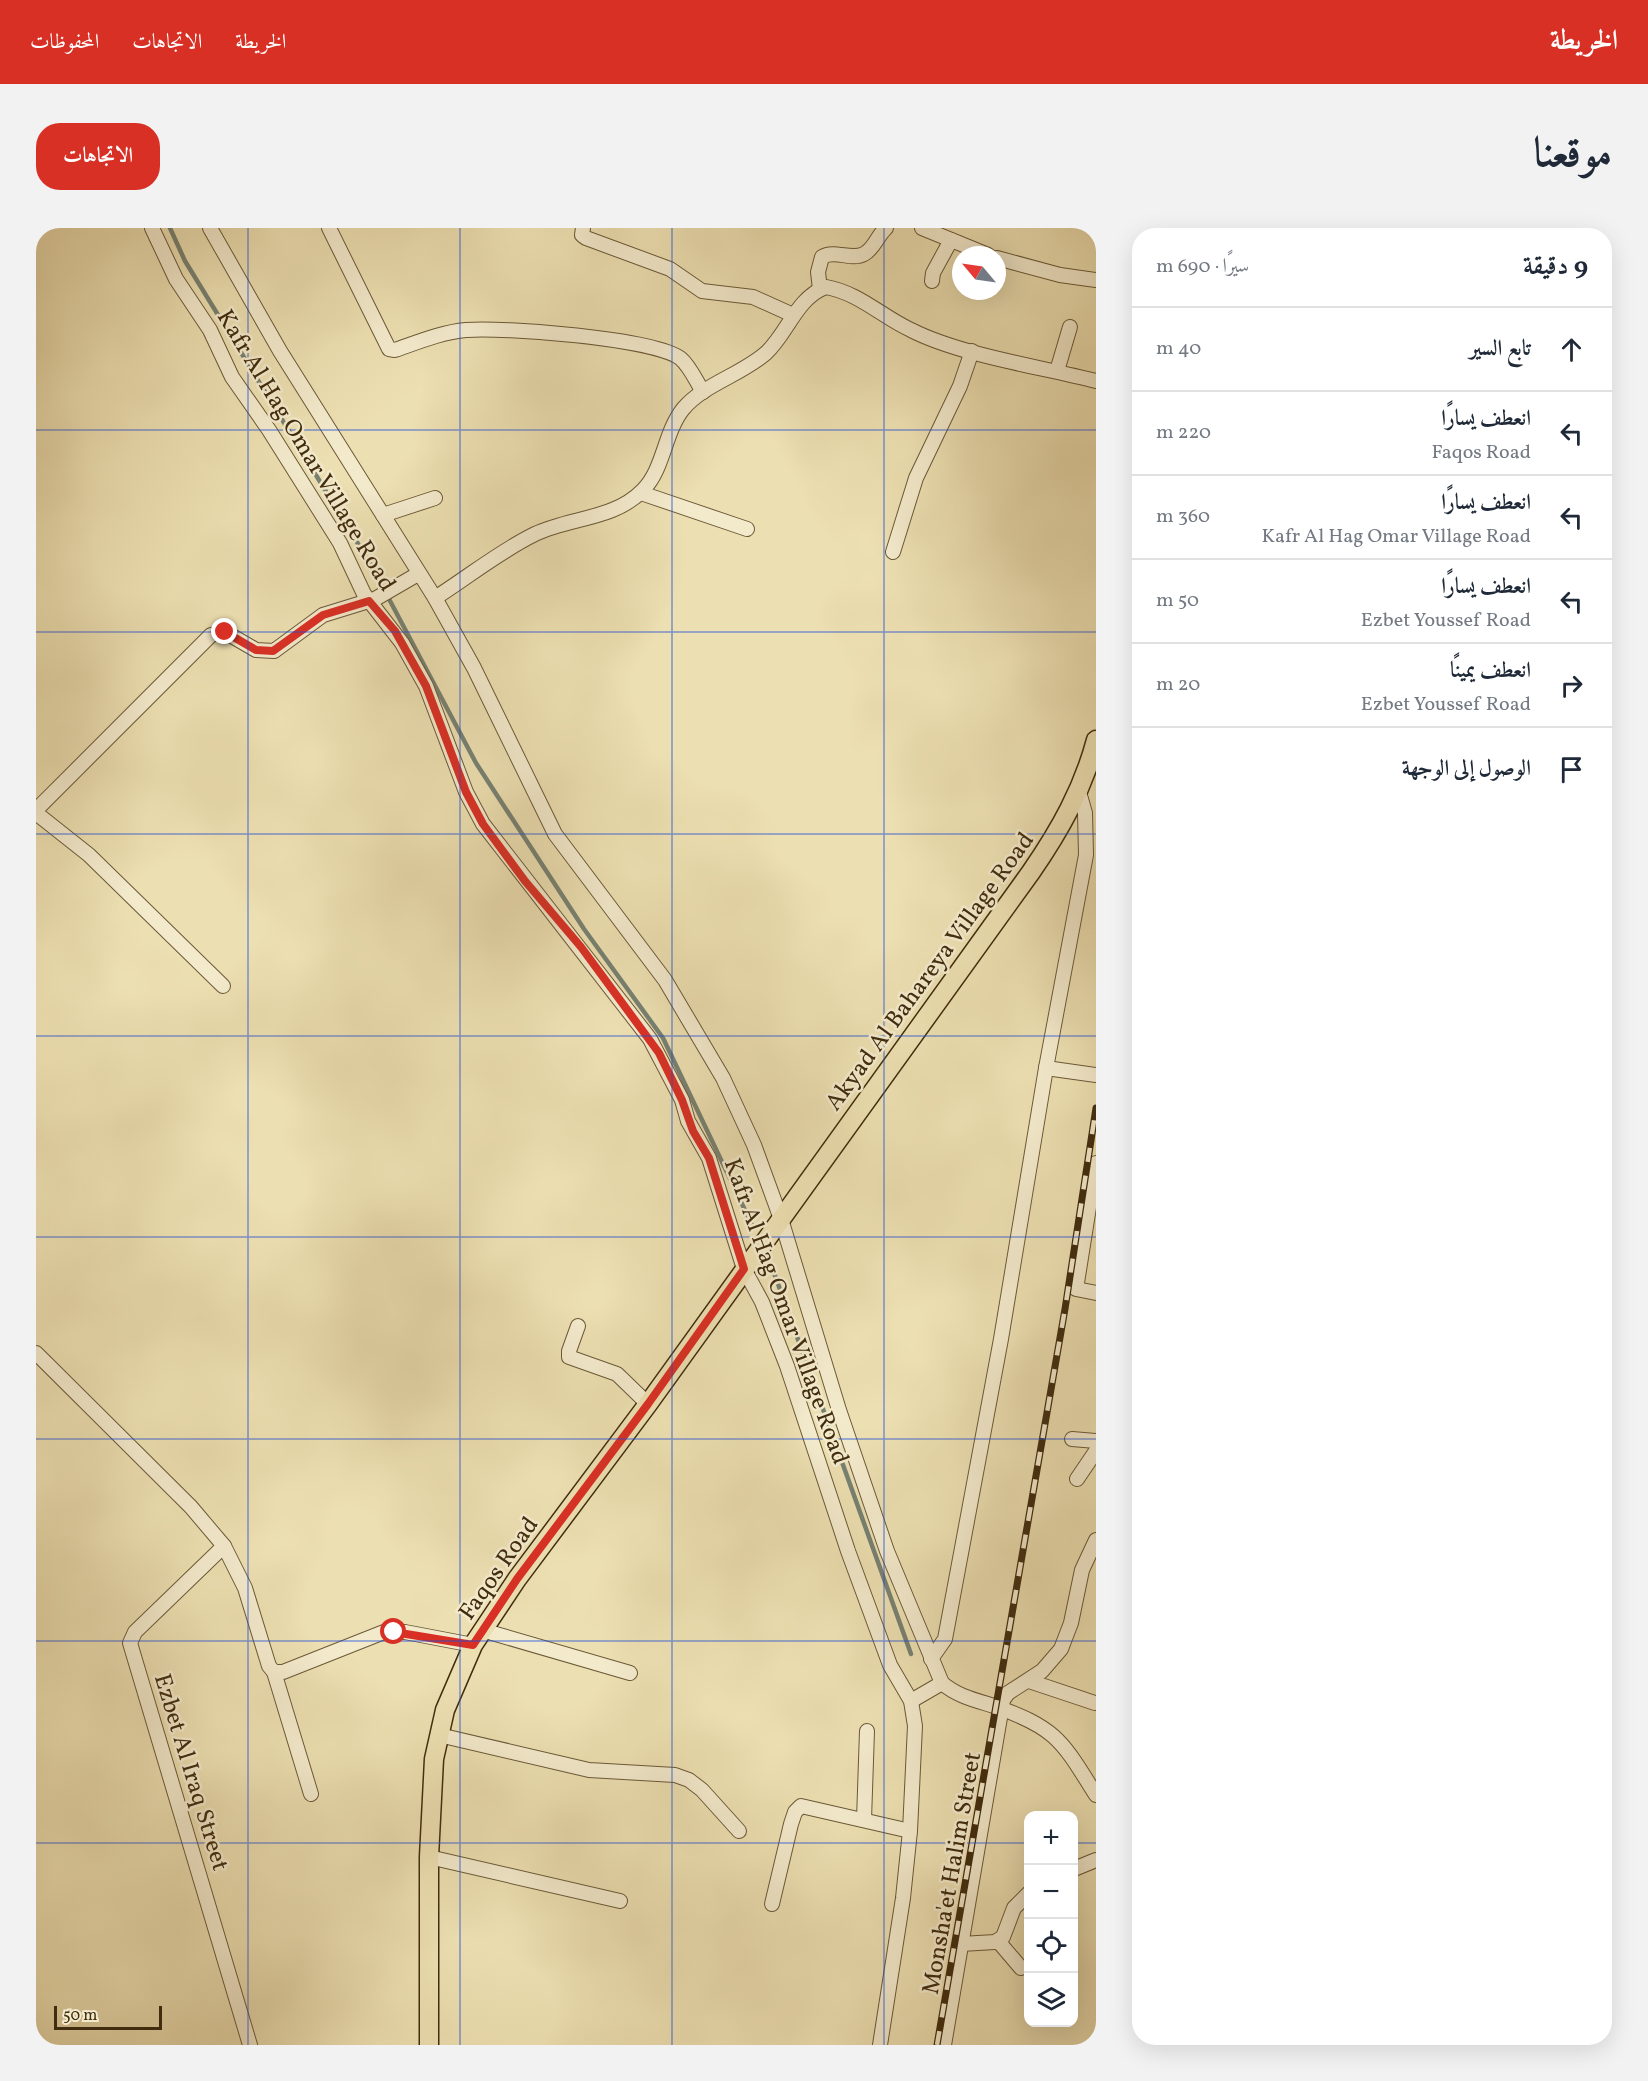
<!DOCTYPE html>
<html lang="ar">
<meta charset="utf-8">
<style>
:root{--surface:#fff;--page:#f2f2f3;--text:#1f2937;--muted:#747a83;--line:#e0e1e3;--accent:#d93025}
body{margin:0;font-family:Vollkorn,Amiri,serif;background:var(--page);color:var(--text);direction:rtl}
.controls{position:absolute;right:18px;bottom:18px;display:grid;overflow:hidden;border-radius:12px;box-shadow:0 6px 24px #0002}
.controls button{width:54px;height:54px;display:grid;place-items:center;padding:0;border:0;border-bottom:2px solid var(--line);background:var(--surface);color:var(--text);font:30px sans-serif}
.compass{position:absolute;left:916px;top:18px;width:54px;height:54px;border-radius:50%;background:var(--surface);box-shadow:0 6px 24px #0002;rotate:299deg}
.scale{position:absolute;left:18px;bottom:15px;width:108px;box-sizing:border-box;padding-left:6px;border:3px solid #402c0e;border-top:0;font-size:16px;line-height:21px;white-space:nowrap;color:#402c0e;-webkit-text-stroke:4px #f3eacc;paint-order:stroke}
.stop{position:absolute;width:18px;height:18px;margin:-14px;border:4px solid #d93025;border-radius:50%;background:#fff}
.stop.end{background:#d93025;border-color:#fff;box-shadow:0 2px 6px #0008}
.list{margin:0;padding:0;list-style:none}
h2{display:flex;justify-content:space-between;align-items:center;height:78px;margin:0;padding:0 24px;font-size:26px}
h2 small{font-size:20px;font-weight:400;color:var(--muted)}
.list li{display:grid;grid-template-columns:39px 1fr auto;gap:18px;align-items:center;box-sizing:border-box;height:84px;padding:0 24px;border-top:2px solid var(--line)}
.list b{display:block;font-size:22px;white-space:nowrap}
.list p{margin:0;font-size:20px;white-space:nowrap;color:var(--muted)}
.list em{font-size:20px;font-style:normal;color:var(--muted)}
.icon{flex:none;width:33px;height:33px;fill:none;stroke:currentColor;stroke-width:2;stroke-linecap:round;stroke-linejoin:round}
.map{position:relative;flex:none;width:1060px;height:1817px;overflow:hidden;direction:ltr;border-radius:24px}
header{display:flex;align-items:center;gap:36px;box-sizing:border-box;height:84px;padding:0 30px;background:var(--accent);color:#fff}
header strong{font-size:28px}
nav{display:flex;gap:33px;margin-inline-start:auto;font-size:21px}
.intro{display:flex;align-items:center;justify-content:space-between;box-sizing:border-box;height:144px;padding:0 36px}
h1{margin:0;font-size:42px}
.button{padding:15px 27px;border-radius:24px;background:var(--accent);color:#fff;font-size:21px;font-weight:700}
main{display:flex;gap:36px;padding:0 36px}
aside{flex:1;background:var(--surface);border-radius:24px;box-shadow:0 6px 24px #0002}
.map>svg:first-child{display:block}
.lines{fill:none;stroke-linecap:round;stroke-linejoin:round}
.stream{stroke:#778172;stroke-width:4.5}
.minor-casing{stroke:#6b5937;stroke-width:16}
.major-casing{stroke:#402c0e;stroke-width:21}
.minor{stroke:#f3eacc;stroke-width:14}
.major{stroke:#ecdfb1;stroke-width:18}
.rail-casing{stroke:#402c0e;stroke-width:7}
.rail{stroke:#f3eacc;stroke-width:4.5;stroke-dasharray:14;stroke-linecap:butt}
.route{stroke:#d93025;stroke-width:8}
.grid{fill:none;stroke:#1d4ed8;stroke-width:1.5;stroke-opacity:0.55}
.labels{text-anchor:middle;stroke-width:5;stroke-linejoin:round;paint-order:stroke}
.street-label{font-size:24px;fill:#402c0e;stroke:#f3eacc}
</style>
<header>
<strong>الخريطة</strong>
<nav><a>الخريطة</a><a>الاتجاهات</a><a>المحفوظات</a></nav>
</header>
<div class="intro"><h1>موقعنا</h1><a class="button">الاتجاهات</a></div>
<main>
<aside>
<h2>9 دقيقة<small>سيرًا · 690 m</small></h2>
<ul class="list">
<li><svg class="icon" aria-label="ahead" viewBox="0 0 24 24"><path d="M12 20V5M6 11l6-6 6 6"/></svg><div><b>تابع السير</b></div><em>40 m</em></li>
<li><svg class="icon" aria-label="left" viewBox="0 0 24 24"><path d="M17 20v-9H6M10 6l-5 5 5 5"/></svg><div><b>انعطف يسارًا</b><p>Faqos Road</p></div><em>220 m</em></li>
<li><svg class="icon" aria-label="left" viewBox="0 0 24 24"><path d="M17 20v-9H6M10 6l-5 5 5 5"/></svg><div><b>انعطف يسارًا</b><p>Kafr Al Hag Omar Village Road</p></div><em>360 m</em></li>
<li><svg class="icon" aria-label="left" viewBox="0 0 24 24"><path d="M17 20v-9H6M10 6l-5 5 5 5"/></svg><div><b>انعطف يسارًا</b><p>Ezbet Youssef Road</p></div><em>50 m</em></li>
<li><svg class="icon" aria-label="right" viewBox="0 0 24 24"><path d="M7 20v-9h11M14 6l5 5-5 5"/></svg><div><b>انعطف يمينًا</b><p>Ezbet Youssef Road</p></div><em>20 m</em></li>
<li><svg class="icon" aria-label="arrive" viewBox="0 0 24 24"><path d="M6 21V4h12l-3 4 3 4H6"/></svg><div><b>الوصول إلى الوجهة</b></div></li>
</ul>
</aside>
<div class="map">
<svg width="1060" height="1817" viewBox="0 0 1060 1817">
<rect width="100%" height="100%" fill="#ecdfb1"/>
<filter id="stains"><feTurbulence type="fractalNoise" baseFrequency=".00333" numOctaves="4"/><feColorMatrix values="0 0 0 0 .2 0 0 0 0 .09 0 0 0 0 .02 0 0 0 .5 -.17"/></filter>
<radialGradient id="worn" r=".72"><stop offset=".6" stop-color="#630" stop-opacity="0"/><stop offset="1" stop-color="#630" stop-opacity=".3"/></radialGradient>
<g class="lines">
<g class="stream">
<polyline points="134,0 149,33 335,337 440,535 548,701 627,810 717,999"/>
<polyline points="737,1042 875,1426"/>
</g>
<g class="minor-casing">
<g id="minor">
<polyline points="116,0 140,51 174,102 196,149 233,202 304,315 328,366 366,415 390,458 430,564 447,596 614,811 646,872 652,893 673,930 708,1041 726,1074 751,1138 812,1323 854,1437 875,1473 879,1498 874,1603 867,1670 844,1817"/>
<path d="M174 0 244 123 399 370 438 440 519 606 629 752 687 850 718 917 745 991 803 1182 851 1323 906 1455C921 1468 939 1472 958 1478 1021 1500 1026 1513 1060 1567"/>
<path d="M293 0 353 121 359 122C382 114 406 104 430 102 468 99 615 110 644 130 654 138 660 153 667 164"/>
<polyline points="547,0 546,7 550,10 634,41 666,63 717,69 757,87"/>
<polyline points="886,0 952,27"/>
<polyline points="961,30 1024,47 1060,52"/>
<polyline points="896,53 897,45 915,12"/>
<path d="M784 61 782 44 786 29C799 21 815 33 828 26 839 20 841 8 850 0"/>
<polyline points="1021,143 1034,99"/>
<polyline points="605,265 711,301"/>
<polyline points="347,287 399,270"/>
<polyline points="857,324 880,250 924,158 936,123"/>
<path d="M399 370C432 349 464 323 499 306 534 289 578 292 607 262 628 241 628 205 647 181 668 156 705 147 730 125 752 105 760 70 790 59 823 65 845 88 875 102 924 127 1005 139 1060 153"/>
<polyline points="0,582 175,407 189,404 220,422 238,423 287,387 339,371 382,346"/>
<polyline points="0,585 53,627 187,758"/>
<polyline points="1010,840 1060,847"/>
<polyline points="1060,935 1040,1061 1060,1065"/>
<polyline points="542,1098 533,1123 533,1129 581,1146 612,1176"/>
<polyline points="0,1125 155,1279 188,1318 209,1360 233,1438 238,1444 247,1444 348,1404 369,1404 437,1417"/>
<polyline points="1036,1211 1060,1213"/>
<polyline points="1041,1251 1060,1223"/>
<polyline points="188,1318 99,1404 94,1415 214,1817"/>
<polyline points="446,1402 594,1445"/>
<polyline points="895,1431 909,1411 965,1111 1010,840 1050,627 1049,585 1043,564"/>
<polyline points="238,1444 275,1566"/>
<polyline points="993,1453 1059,1475"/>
<polyline points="875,1473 906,1455"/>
<polyline points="403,1507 553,1542 639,1547 653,1552 666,1562 703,1603"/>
<polyline points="828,1592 831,1503"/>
<polyline points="393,1629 584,1673"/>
<polyline points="1038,1641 1060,1632"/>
<polyline points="736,1676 755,1596 759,1584 765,1578 874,1603"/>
<polyline points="962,1713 985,1740"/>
<polyline points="925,1716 959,1714 967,1709 978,1680 993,1665"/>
<polyline points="908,1817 967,1472 972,1465 1006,1443 1025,1421 1035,1395 1046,1342 1060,1312"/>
</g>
</g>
<g class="major-casing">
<path id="major" d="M393 1817V1629L398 1531 409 1482 437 1417 481 1351 612 1176 995 644C1024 602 1047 561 1060 512"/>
</g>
<use href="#minor" class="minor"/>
<use href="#major" class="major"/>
<g class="rail-casing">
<polyline id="rail" points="901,1817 1029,1081 1060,880"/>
</g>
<use href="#rail" class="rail"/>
</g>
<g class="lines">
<polyline class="route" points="189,404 220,422 237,423 287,387 333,373 359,403 390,458 430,564 447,596 489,653 545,719 623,825 646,872 657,903 673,930 708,1041 612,1176 481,1351 437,1417 358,1404"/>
</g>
<path class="grid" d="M212 0V1817M424 0V1817M636 0V1817M848 0V1817M0 202H1060M0 404H1060M0 606H1060M0 808H1060M0 1009H1060M0 1211H1060M0 1413H1060M0 1615H993M1038 1615H1060"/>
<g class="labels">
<g class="street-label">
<text transform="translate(271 222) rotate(59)" y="8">Kafr Al Hag Omar Village Road</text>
<text transform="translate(893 743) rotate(-54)" y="8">Akyad Al Bahareya Village Road</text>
<text transform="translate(751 1083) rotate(70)" y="8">Kafr Al Hag Omar Village Road</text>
<text transform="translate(462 1340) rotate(-55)" y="8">Faqos Road</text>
<text transform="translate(156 1544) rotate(73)" y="8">Ezbet Al Iraq Street</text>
<text transform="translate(915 1645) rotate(-80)" y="8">Monsha'et Halim Street</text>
</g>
</g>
<rect width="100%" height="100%" filter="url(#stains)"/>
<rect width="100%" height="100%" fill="url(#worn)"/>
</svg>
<div class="controls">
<button>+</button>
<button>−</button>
<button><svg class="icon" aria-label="locate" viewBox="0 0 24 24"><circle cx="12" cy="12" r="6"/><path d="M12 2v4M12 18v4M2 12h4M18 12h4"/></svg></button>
<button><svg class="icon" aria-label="layers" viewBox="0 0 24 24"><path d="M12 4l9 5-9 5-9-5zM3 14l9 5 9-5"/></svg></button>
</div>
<svg class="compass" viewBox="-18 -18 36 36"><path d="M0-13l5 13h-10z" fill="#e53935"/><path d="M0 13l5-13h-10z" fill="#747a83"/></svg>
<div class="scale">50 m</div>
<div class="stop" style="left:358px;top:1404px"></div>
<div class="stop end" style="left:189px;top:404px"></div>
</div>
</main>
